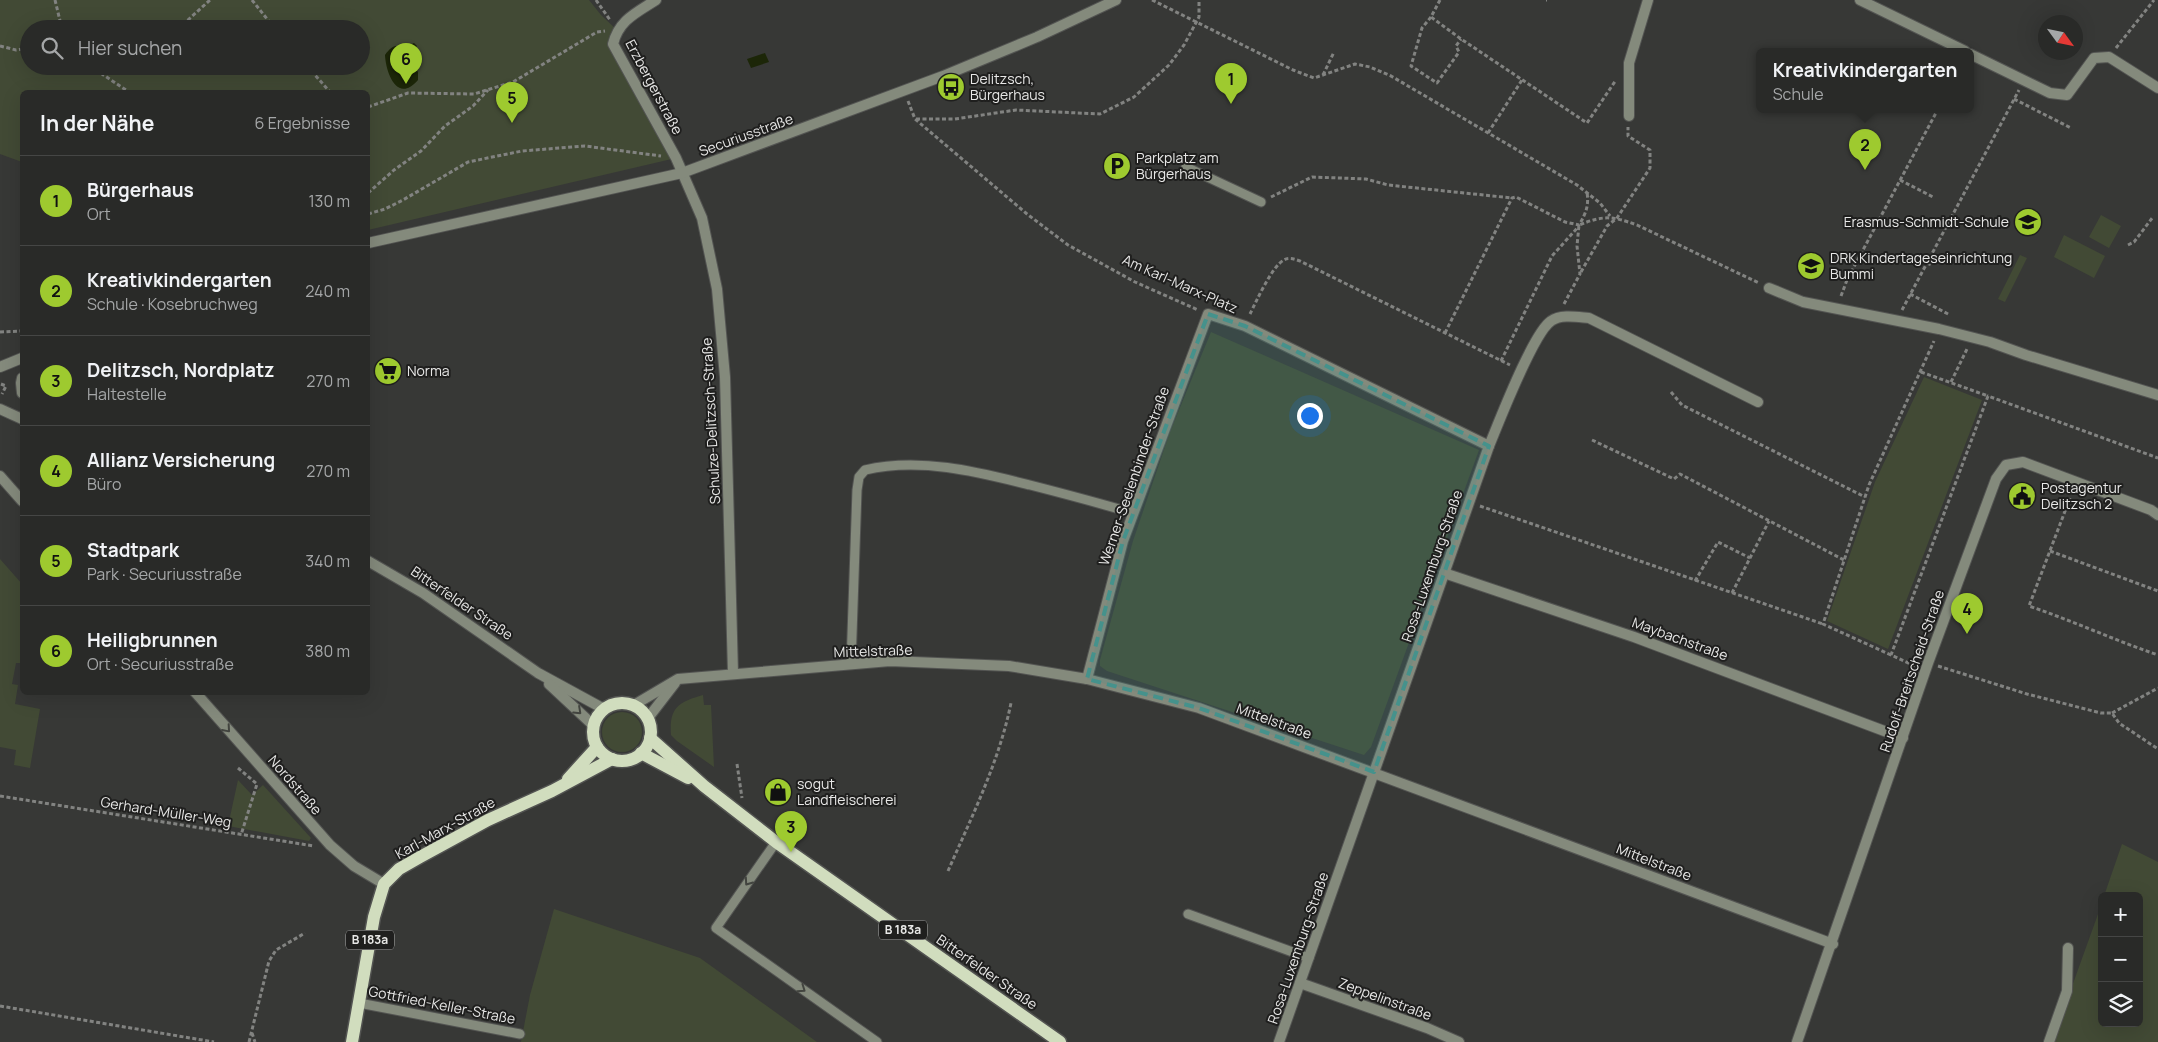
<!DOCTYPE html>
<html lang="de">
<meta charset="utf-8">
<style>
:root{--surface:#292a28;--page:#313230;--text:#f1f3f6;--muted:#a5a7a8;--line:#454645;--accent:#9eca2f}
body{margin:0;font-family:Manrope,sans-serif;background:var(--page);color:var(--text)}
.controls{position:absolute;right:15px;bottom:15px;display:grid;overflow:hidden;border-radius:8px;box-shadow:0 5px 20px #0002}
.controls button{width:45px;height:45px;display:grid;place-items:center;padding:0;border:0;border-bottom:1px solid var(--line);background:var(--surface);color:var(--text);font:25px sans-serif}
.compass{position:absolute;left:2038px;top:15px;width:45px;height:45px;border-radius:50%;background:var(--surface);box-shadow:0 5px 20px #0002;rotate:123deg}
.you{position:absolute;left:1309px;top:415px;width:18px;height:18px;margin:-12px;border:4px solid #fff;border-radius:50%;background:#1a73e8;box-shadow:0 0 0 8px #1a73e833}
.badge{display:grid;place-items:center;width:32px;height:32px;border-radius:50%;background:var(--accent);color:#111;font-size:16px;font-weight:700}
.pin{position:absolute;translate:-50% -41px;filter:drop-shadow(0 1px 2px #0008)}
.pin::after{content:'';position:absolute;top:26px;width:18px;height:15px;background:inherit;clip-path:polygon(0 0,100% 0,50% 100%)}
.popup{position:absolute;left:1756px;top:48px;width:218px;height:65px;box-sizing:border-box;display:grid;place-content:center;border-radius:8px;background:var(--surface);filter:drop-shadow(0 1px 4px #0005);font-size:16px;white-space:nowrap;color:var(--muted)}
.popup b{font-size:19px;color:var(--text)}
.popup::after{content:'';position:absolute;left:50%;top:100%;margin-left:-10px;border:10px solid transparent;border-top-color:var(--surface)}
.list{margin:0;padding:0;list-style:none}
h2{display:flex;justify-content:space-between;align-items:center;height:65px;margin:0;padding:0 20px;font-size:21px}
h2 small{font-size:16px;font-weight:400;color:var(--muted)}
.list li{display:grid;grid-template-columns:32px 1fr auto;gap:15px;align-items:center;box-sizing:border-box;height:90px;padding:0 20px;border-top:1px solid var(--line)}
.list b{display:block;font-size:19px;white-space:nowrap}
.list p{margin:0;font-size:16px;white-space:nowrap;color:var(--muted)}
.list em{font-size:16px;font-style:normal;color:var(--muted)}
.icon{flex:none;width:28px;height:28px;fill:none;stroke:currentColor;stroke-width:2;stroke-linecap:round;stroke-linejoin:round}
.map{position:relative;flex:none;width:2158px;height:1042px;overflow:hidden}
.search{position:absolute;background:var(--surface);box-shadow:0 5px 20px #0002;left:20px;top:20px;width:350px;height:55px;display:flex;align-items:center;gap:12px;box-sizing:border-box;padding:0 18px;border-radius:28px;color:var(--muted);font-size:19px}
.panel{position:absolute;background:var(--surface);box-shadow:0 5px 20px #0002;left:20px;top:90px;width:350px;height:605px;border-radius:8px}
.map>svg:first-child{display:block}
.green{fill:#424a35;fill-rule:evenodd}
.water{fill:#1c2608}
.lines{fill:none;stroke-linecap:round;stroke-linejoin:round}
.service-casing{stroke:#535452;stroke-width:11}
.pedestrian-casing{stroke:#535452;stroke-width:12}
.minor-casing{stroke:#535452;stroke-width:12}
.tertiary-casing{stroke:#535452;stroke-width:12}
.primary-casing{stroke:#535452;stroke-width:15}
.path{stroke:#828381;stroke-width:3;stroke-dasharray:4 2.5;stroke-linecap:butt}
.service{stroke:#848a7c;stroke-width:9}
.pedestrian{stroke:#848a7c;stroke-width:10}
.minor{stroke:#848a7c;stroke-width:10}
.tertiary{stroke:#848a7c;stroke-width:10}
.primary{stroke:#d1ddbe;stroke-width:12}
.oneway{stroke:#42443f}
.marked{fill:#45928c;fill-opacity:0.2;stroke:#45928c;stroke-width:4;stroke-dasharray:10 6;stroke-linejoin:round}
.labels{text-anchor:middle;stroke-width:4;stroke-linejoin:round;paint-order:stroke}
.shield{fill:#1f1f1e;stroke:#ababaa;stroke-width:1}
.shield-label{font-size:12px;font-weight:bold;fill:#e7e7e6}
.poi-label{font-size:14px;fill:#e7e7e6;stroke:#1f1f1e;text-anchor:start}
.street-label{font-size:14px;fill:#e7e7e6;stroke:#1f1f1e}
</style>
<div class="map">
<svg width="2158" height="1042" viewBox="0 0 2158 1042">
<rect width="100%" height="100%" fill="#373836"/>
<g class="green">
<path d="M0 0H589L601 15 617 30 613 44 676 158 368 230V92H22V162L0 154ZM29 29H361V66H29Z"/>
<polygon points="2101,215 2121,226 2109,248 2089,237"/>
<polygon points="2064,235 2105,256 2094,278 2054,257"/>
<polygon points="2020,255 2027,258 2005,302 1998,299"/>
<polygon points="1211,332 1479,450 1371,747 1364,755 1107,671 1100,666 1100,660 1133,541 1170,432"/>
<polygon points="1924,377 1982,400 1888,649 1827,621 1875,482"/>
<polygon points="0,559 22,584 22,663 16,663 12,684 18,685 15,704 40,709 30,768 14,765 16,750 0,747"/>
<path d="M703 695 704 705H711L714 767 677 741 671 735C669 708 678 702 703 695Z"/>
<circle cx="622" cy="732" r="20"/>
<polygon points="238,780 252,795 263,785 311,838 309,841 228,826"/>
<polygon points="2122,844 2158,862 2158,1042 2052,1042 2102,903 2102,1023 2139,1023 2139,896 2104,896"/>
<polygon points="554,909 700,958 817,1042 521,1042 530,995"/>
</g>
<g class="water">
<path d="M414 43 417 46 408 54 407 58 418 72V80C397 104 386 73 385 55 391 46 396 44 406 47Z"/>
<polygon points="765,53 769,62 751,68 747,59"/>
</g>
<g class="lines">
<g class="service-casing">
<g id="service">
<polyline points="1186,167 1261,202"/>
<path d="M851 664 857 490 859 477 865 470C920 457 978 472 1030 485 1065 494 1099 503 1133 513"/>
<polyline points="776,842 716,928 877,1042"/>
<polyline points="1188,914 1309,958"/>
<polyline points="359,1003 520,1034"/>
</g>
</g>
<g class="pedestrian-casing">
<polyline id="pedestrian" points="1769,288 1803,302 1939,329 1990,342 2026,355 2158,395"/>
</g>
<g class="minor-casing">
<g id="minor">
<path d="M656 0C636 13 619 20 613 44L676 158 702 218 717 289 725 377 733 673"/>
<polyline points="1860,0 1965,51"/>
<polyline points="1970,54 2050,93 2067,95 2094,58 2109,57 2158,88"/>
<polyline points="1629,116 1629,63 1648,0"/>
<polyline points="0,476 22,501"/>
<polyline points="1444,573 1634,637 1903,738"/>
<polyline points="1087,679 1123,541 1208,314 1245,326 1489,446"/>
<polyline points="195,692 330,845 354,866 384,884"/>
<polyline points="634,705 678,679 890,661 1009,666 1087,679 1199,708 1833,944"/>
<polyline points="648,718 675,683"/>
<polyline points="1300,983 1427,1028 1459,1042"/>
<path d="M1279 1042 1489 446C1499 422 1533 333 1551 321 1561 314 1577 317 1589 318L1758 402"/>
<polyline points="1797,1042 1928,663 1996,479 2006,465 2023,462 2151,510 2158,515"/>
<polyline points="2049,1042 2067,991 2068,948"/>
</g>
</g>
<g class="tertiary-casing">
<g id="tertiary">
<polyline points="368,243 682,173 943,76 1037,37 1116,0"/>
<polyline points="0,367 22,358"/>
<polyline points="22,378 21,383 22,393"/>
<polyline points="0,409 22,419"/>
<polyline points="368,561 423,593 538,673 604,709"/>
<polyline points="549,684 593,725"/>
</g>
</g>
<g class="primary-casing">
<g id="primary">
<circle cx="622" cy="732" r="29"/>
<polyline points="650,738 704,786 776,842 1060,1042"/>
<polyline points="641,753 688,778"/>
<polyline points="568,779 597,747"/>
<polyline points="352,1042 374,917 384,884 399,869 420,857 488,820 552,791 612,759"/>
</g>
</g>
<g class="path">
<polyline points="55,0 62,29"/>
<polyline points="252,0 275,29"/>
<polyline points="596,0 610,20"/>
<polyline points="1152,0 1293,70 1314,78 1355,64 1370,67 1391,76 1577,185 1600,203 1610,216"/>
<polyline points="1440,0 1431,17 1461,39 1587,123 1616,80"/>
<polyline points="1546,0 1547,0"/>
<polyline points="1431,17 1422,28 1411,66 1437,83 1459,52 1456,46 1461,39"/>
<polyline points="178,29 210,0"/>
<polyline points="0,46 16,50 29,48"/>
<polyline points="2116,48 2154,0"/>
<polyline points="90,66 129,92"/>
<polyline points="307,66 330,92"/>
<polyline points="1323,75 1334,52"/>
<polyline points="2014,99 2071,128"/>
<polyline points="908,101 915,119 1027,214 1068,245 1135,282 1198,310"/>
<polyline points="368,107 408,93 474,94 513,82 597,32 605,31"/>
<polyline points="916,119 955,119 1016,110 1100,114 1134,97 1169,65 1184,45 1199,17 1199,0"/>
<polyline points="1488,133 1522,80"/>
<polyline points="1900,180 1933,197"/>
<polyline points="368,193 394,170 421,151 445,126 473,106 488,90"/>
<polyline points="1271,197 1312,177 1366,179 1388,185 1512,198"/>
<polyline points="368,214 385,209 403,200 468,162 522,151 585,146 661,156"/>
<polyline points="2128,245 2134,242 2153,217"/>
<polyline points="1927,263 1932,265"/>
<polyline points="1581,272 1607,226 1617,218 1650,168 1650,150 1628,136 1628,127"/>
<polyline points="1910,294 1950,315"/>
<polyline points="1841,296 1847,280 1938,109"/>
<path d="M1564 304 1580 274 1577 246 1579 225C1604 215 1612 216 1637 225L1759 283"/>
<polyline points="1902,310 2019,90"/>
<path d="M1250 314C1256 302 1272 266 1284 260 1289 257 1294 259 1300 261L1510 365"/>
<polyline points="0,332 22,331"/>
<path d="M1445 333 1512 198 1516 197 1565 222 1579 225C1586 213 1589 206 1587 192"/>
<polyline points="1501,361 1552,256 1579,226"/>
<polyline points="1921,372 1988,396"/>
<polyline points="1951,382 1967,349"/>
<polyline points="1,384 6,386 2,394"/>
<polyline points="1671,392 1682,405 1865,497"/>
<polyline points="1592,440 1674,479 1680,474 1844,560"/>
<path d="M2070 498 2029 606C2073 621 2114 640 2158 655"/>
<polyline points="1480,506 1823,624"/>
<polyline points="2050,551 2158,591"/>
<polyline points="1695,581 1718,542 1750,558"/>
<polyline points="1732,593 1769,521"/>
<polyline points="1891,655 1823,624 1869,485 1934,341"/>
<polyline points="1915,666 1891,655 1988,396 2158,458"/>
<polyline points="1938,666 2027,694 2101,713 2112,713 2119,723 2158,749"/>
<polyline points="2112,713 2158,688"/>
<polyline points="737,764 742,798"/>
<polyline points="238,768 257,784 241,835"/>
<polyline points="0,796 314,846"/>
<path d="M948 871C972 816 999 762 1011 703"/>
<polyline points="0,1006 214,1042"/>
<polyline points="252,1033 255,1042"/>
<polyline points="249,1042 269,961 276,950 305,933"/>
</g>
<use href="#service" class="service"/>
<use href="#pedestrian" class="pedestrian"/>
<use href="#minor" class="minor"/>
<use href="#tertiary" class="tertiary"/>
<use href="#primary" class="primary"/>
</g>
<defs><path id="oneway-chevron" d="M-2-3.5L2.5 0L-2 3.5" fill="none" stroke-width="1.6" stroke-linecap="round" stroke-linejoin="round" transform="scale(1.25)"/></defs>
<g class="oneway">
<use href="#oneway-chevron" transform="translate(578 711) rotate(43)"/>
<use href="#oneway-chevron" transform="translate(227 729) rotate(49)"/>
<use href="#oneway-chevron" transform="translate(748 882) rotate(125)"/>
<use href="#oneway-chevron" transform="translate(802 989) rotate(35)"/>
</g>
<path class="marked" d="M1208 314 1245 326 1489 446 1374 772 1199 708 1087 679 1123 541Z"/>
<defs>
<g id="bus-disc" transform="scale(1.4375)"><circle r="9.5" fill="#9eca2f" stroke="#1f1f1e"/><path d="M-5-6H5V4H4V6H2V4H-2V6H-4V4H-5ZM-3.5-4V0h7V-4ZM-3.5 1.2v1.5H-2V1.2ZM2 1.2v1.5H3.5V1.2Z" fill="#111"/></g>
<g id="parking-disc" transform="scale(1.4375)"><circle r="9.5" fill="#9eca2f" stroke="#1f1f1e"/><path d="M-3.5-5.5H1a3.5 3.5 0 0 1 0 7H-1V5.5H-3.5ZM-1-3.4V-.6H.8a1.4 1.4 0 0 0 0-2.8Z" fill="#111"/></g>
<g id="school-disc" transform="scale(1.4375)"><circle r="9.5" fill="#9eca2f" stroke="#1f1f1e"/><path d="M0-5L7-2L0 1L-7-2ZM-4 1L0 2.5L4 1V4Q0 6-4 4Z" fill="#111"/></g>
<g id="supermarket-disc" transform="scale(1.4375)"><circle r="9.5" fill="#9eca2f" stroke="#1f1f1e"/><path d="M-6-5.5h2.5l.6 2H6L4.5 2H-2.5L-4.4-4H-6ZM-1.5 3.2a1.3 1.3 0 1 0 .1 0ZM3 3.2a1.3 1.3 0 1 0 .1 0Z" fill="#111"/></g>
<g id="civic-disc" transform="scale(1.4375)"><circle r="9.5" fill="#9eca2f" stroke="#1f1f1e"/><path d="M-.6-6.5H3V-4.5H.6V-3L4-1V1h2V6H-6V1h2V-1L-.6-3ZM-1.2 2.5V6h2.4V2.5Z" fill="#111"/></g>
<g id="shop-disc" transform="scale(1.4375)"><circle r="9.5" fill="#9eca2f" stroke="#1f1f1e"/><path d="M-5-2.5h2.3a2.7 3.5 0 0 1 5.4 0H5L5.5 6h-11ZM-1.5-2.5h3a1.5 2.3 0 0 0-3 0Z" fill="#111"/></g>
</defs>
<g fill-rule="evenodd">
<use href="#bus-disc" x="951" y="87"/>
<use href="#parking-disc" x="1117" y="166"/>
<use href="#school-disc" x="2028" y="222"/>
<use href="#school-disc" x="1811" y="266"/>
<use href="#supermarket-disc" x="388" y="371"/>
<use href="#civic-disc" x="2022" y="496"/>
<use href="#shop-disc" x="778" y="792"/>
</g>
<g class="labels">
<g class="shield">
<rect x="879" y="920.5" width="48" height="19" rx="4"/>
<rect x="346" y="930.5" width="48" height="19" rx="4"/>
</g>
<g class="shield-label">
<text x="903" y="934">B 183a</text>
<text x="370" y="944">B 183a</text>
</g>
<g class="poi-label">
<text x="970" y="84">Delitzsch,<tspan x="970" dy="16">Bürgerhaus</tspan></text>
<text x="1136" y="163">Parkplatz am<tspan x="1136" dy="16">Bürgerhaus</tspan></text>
<text x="2009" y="227" text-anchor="end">Erasmus-Schmidt-Schule</text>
<text x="1830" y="263">DRK Kindertageseinrichtung<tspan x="1830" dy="16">Bummi</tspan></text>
<text x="407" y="376">Norma</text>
<text x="2041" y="493">Postagentur<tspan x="2041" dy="16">Delitzsch 2</tspan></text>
<text x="797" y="789">sogut<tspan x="797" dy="16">Landfleischerei</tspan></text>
</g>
<g class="street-label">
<text transform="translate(654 87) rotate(62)" y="5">Erzbergerstraße</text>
<text transform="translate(746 135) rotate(-20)" y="5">Securiusstraße</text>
<text transform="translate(1180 284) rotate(24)" y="5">Am Karl-Marx-Platz</text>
<text transform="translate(711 421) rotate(-93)" y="5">Schulze-Delitzsch-Straße</text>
<text transform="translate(1134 476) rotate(-71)" y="5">Werner-Seelenbinder-Straße</text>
<text transform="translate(1432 566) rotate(-71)" y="5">Rosa-Luxemburg-Straße</text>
<text transform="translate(462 603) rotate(34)" y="5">Bitterfelder Straße</text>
<text transform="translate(1680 639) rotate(20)" y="5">Maybachstraße</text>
<text transform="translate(873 651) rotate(-2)" y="5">Mittelstraße</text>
<text transform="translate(1912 671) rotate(-71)" y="5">Rudolf-Breitscheid-Straße</text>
<text transform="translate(1274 721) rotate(20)" y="5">Mittelstraße</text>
<text transform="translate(295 785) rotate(49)" y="5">Nordstraße</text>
<text transform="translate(166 812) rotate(9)" y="5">Gerhard-Müller-Weg</text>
<text transform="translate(445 828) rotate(-29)" y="5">Karl-Marx-Straße</text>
<text transform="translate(1654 862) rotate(21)" y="5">Mittelstraße</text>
<text transform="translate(1298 948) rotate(-71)" y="5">Rosa-Luxemburg-Straße</text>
<text transform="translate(987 972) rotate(35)" y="5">Bitterfelder Straße</text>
<text transform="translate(1385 999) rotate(20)" y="5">Zeppelinstraße</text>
<text transform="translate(442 1005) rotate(11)" y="5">Gottfried-Keller-Straße</text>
</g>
</g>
</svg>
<div class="controls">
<button>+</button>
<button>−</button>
<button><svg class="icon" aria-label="layers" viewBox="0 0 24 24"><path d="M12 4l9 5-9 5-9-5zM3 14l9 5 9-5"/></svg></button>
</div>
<svg class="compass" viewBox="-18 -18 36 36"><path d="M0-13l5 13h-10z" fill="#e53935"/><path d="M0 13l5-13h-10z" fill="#a5a7a8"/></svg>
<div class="you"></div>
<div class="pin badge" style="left:1231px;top:104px">1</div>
<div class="pin badge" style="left:1865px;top:170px">2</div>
<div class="popup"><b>Kreativkindergarten</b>Schule</div>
<div class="pin badge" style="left:791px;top:852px">3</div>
<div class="pin badge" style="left:1967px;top:634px">4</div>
<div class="pin badge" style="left:512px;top:123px">5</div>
<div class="pin badge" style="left:406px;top:84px">6</div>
<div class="search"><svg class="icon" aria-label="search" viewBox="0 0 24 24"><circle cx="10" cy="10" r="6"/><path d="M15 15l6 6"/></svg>Hier suchen</div>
<section class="panel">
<h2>In der Nähe<small>6 Ergebnisse</small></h2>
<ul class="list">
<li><span class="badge">1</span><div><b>Bürgerhaus</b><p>Ort</p></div><em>130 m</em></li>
<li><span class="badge">2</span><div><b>Kreativkindergarten</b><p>Schule · Kosebruchweg</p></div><em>240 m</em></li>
<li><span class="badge">3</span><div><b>Delitzsch, Nordplatz</b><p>Haltestelle</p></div><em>270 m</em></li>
<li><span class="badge">4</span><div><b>Allianz Versicherung</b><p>Büro</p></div><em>270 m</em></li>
<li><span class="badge">5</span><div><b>Stadtpark</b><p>Park · Securiusstraße</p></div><em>340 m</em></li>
<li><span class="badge">6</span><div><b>Heiligbrunnen</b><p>Ort · Securiusstraße</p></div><em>380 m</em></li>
</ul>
</section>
</div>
